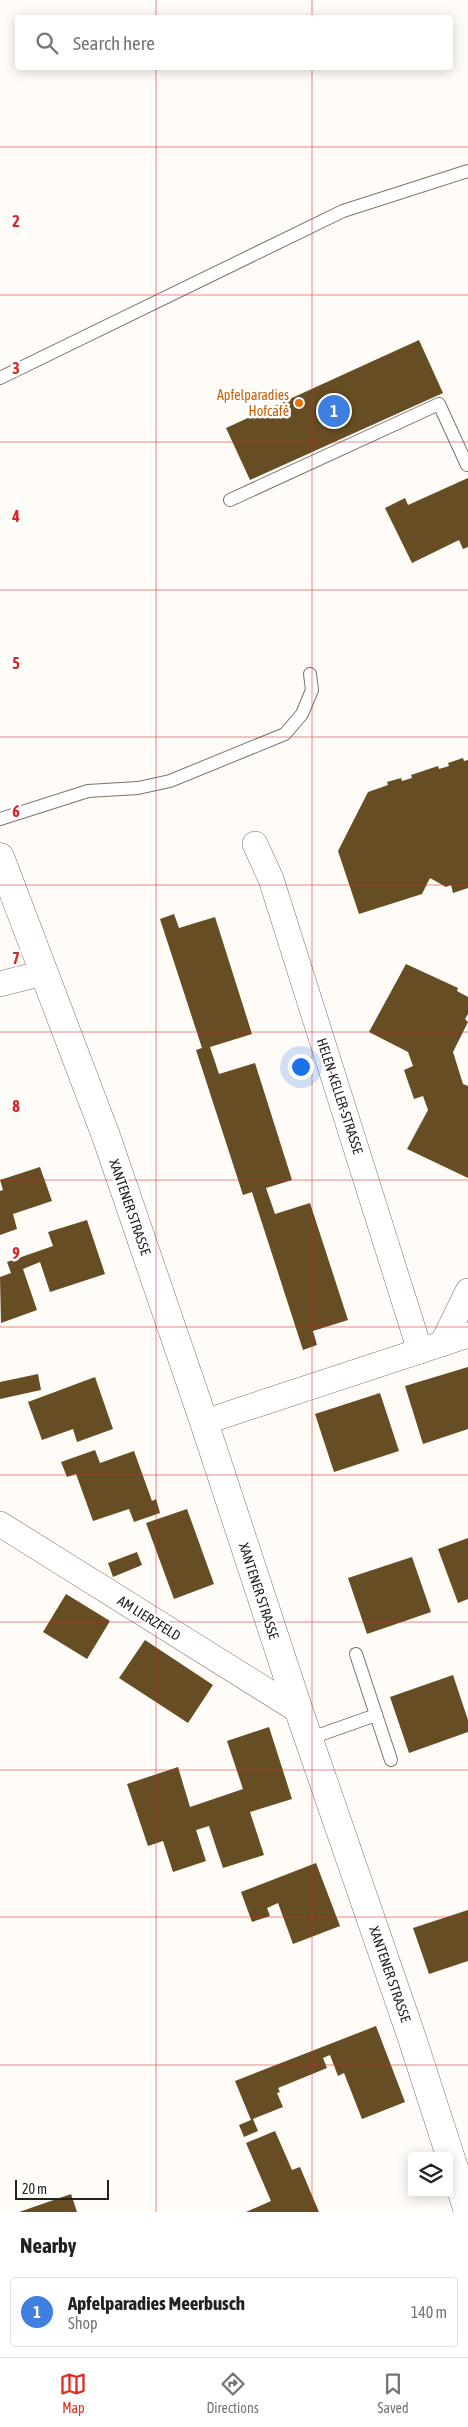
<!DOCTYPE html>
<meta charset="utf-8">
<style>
:root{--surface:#fff;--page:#f2f2f2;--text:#202124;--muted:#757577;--line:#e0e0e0;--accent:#d93025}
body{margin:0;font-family:"Asap Condensed",sans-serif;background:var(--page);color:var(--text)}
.controls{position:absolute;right:15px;bottom:15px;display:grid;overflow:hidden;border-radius:5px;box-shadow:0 2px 12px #0003}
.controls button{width:45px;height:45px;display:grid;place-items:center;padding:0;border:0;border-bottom:1px solid var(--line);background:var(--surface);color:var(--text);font:25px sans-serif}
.scale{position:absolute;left:15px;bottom:12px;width:94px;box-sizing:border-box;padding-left:5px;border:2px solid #242220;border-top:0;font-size:14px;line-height:18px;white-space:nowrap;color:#242220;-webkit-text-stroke:4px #fff;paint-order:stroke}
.you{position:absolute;left:300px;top:1066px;width:18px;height:18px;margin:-12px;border:4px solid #fff;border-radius:50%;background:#1a73e8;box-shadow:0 0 0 8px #1a73e833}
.badge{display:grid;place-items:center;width:32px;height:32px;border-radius:50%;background:var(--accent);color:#fff;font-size:16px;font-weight:700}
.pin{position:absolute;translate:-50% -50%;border:2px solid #fff;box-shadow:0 1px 5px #0006}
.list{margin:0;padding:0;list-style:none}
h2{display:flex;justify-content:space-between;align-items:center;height:65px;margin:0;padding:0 20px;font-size:21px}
h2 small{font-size:16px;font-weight:400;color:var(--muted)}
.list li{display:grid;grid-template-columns:32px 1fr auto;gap:15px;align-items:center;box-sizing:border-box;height:70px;margin:0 10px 10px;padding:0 10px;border:1px solid var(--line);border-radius:5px}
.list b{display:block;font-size:19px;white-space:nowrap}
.list p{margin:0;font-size:16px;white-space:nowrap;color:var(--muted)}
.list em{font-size:16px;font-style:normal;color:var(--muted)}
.icon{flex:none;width:28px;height:28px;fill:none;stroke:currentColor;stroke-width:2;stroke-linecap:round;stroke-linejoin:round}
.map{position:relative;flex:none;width:468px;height:2212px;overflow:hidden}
.search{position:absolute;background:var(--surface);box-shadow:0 2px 12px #0003;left:15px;right:15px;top:15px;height:55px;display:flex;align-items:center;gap:12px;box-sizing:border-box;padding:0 18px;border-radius:5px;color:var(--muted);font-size:19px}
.sheet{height:145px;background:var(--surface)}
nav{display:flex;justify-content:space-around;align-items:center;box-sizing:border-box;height:70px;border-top:1px solid var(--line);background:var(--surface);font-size:14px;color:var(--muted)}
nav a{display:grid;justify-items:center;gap:2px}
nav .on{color:var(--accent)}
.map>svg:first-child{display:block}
.building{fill:#664d23}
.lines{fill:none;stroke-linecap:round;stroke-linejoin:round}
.service-casing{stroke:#7a746e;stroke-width:14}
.minor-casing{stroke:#7a746e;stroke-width:26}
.secondary-casing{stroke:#7a746e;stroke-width:29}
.service{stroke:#fff;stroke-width:12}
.minor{stroke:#fff;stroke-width:25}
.secondary{stroke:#fff;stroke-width:28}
.grid{fill:none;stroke:#d62828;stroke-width:1;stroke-opacity:0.55}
.food-dot{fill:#e8710a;stroke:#fff;stroke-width:2}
.labels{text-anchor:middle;stroke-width:5;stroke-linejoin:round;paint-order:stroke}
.food-label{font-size:14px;fill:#c56008;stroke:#fff;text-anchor:end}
.street-label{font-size:14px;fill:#242220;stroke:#fff}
.grid-label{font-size:16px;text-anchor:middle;font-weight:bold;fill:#d62828;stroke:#fff;stroke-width:5;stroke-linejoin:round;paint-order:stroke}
</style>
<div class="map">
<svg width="468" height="2212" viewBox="0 0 468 2212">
<rect width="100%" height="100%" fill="#fffbf7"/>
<g class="building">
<polygon points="419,340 443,393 250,480 226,428"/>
<polygon points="468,478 468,547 463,549 459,540 412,563 385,508 405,498 408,505"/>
<polygon points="463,758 464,761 468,760 468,888 453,893 451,885 446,887 430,878 422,894 359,914 338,851 368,792 388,785 387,782 401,778 402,781 412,778 411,775 438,766 439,769 449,766 448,763"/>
<polygon points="174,914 179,928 215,917 252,1034 210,1047 219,1074 255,1063 292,1180 266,1188 275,1214 310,1203 348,1320 313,1331 317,1345 303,1350 252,1192 243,1195 196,1050 202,1048 160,919"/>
<polygon points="406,964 458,988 457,991 468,997 468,1014 465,1019 468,1022 453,1052 463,1084 468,1086 468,1178 407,1149 428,1110 423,1096 414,1099 404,1070 413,1066 408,1052 369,1032"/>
<polygon points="40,1167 52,1201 13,1214 17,1229 0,1235 0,1191 3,1190 0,1180"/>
<polygon points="87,1220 105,1274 50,1292 40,1262 23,1269 37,1310 1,1323 0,1277 11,1273 7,1262 53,1246 48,1232"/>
<polygon points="468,1367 468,1429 423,1444 405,1386"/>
<polygon points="38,1374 41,1390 0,1399 0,1382"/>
<polygon points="95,1377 113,1429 77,1442 73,1429 42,1440 28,1402"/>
<polygon points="380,1393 399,1451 334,1472 315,1414"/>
<polygon points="95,1450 100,1463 134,1451 152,1501 156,1499 160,1513 134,1522 129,1509 93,1521 76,1474 67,1477 61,1462"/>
<polygon points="187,1509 214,1584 174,1599 146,1523"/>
<polygon points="468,1538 468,1599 458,1603 438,1549"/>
<polygon points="137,1552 142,1565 113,1577 108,1563"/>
<polygon points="412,1557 431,1612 367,1634 348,1578"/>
<polygon points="66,1594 110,1621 87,1659 43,1632"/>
<polygon points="145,1640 213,1685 188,1723 119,1678"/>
<polygon points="453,1675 468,1720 468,1732 409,1753 390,1697"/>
<polygon points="269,1727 292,1799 250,1812 264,1855 223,1868 209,1826 196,1830 206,1861 173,1872 163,1841 148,1846 127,1784 178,1767 190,1807 243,1789 227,1741"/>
<polygon points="316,1863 340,1926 293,1944 278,1903 267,1908 270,1916 252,1922 241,1892"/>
<polygon points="468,1910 468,1961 429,1974 413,1928"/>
<polygon points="376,2026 405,2102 362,2119 344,2073 338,2076 330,2055 323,2058 327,2068 278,2088 280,2092 277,2093 283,2107 253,2119 258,2131 244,2137 239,2125 251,2120 235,2081"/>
<polygon points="275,2131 292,2170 300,2167 319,2212 246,2212 271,2201 246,2143"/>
<polygon points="71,2194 77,2212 19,2212"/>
</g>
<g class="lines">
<g class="service-casing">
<g id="service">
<polyline points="0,378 343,211 468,171"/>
<polyline points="230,500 439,404 467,465"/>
<polyline points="0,819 88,791 138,788 170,781 285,734 302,714 312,690 310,674"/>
<polyline points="356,1654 391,1760"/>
<polyline points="308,1739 376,1715"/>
</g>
</g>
<g class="minor-casing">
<g id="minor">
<polyline points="255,844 271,879 420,1351"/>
<polyline points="0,984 43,973"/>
<polyline points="442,1344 468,1291"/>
<polyline points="204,1422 468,1335"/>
<polyline points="0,1524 299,1711"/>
</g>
</g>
<g class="secondary-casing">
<polyline id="secondary" points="0,857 106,1136 204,1422 299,1711 411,2035 468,2211"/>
</g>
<use href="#service" class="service"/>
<use href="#minor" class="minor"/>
<use href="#secondary" class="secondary"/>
</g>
<path class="grid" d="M156 0V18M312 0V18M156 68V2212M312 68V2212M0 147H468M0 295H468M0 442H468M0 590H468M0 737H468M0 885H468M0 1032H468M0 1180H468M0 1327H468M0 1475H468M0 1622H468M0 1770H468M0 1917H468M0 2065H468"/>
<circle class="food-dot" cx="299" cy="403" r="5"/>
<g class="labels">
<g class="food-label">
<text x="289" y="400">Apfelparadies<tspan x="289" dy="16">Hofcafé</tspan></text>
</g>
<g class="street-label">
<text transform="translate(340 1096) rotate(72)" y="5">HELEN-KELLER-STRASSE</text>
<text transform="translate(130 1207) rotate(71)" y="5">XANTENER STRASSE</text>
<text transform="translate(259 1591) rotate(72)" y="5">XANTENER STRASSE</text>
<text transform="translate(149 1618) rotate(32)" y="5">AM LIERZFELD</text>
<text transform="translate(390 1974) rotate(71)" y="5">XANTENER STRASSE</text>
</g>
</g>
<g class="grid-label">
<text x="16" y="227">2</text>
<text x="16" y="374">3</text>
<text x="16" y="522">4</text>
<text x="16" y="669">5</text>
<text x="16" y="817">6</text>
<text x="16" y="964">7</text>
<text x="16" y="1112">8</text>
<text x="16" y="1259">9</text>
</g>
</svg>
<div class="controls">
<button><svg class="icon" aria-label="layers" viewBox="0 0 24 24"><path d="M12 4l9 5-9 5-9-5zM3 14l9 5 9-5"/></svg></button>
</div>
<div class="scale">20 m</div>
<div class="you"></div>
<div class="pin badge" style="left:334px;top:411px;background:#3f7fe0">1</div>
<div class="search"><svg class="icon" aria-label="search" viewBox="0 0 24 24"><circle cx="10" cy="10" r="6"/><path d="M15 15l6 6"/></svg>Search here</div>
</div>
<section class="sheet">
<h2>Nearby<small></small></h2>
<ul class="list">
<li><span class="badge" style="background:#3f7fe0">1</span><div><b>Apfelparadies Meerbusch</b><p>Shop</p></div><em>140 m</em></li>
</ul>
</section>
<nav>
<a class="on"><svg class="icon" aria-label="map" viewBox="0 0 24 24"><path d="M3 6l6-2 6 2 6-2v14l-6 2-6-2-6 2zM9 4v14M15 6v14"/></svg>Map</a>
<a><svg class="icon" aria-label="directions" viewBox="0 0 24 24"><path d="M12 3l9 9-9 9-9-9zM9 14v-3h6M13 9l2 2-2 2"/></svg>Directions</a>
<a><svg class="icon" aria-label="saved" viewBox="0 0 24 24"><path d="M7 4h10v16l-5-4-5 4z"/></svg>Saved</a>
</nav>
